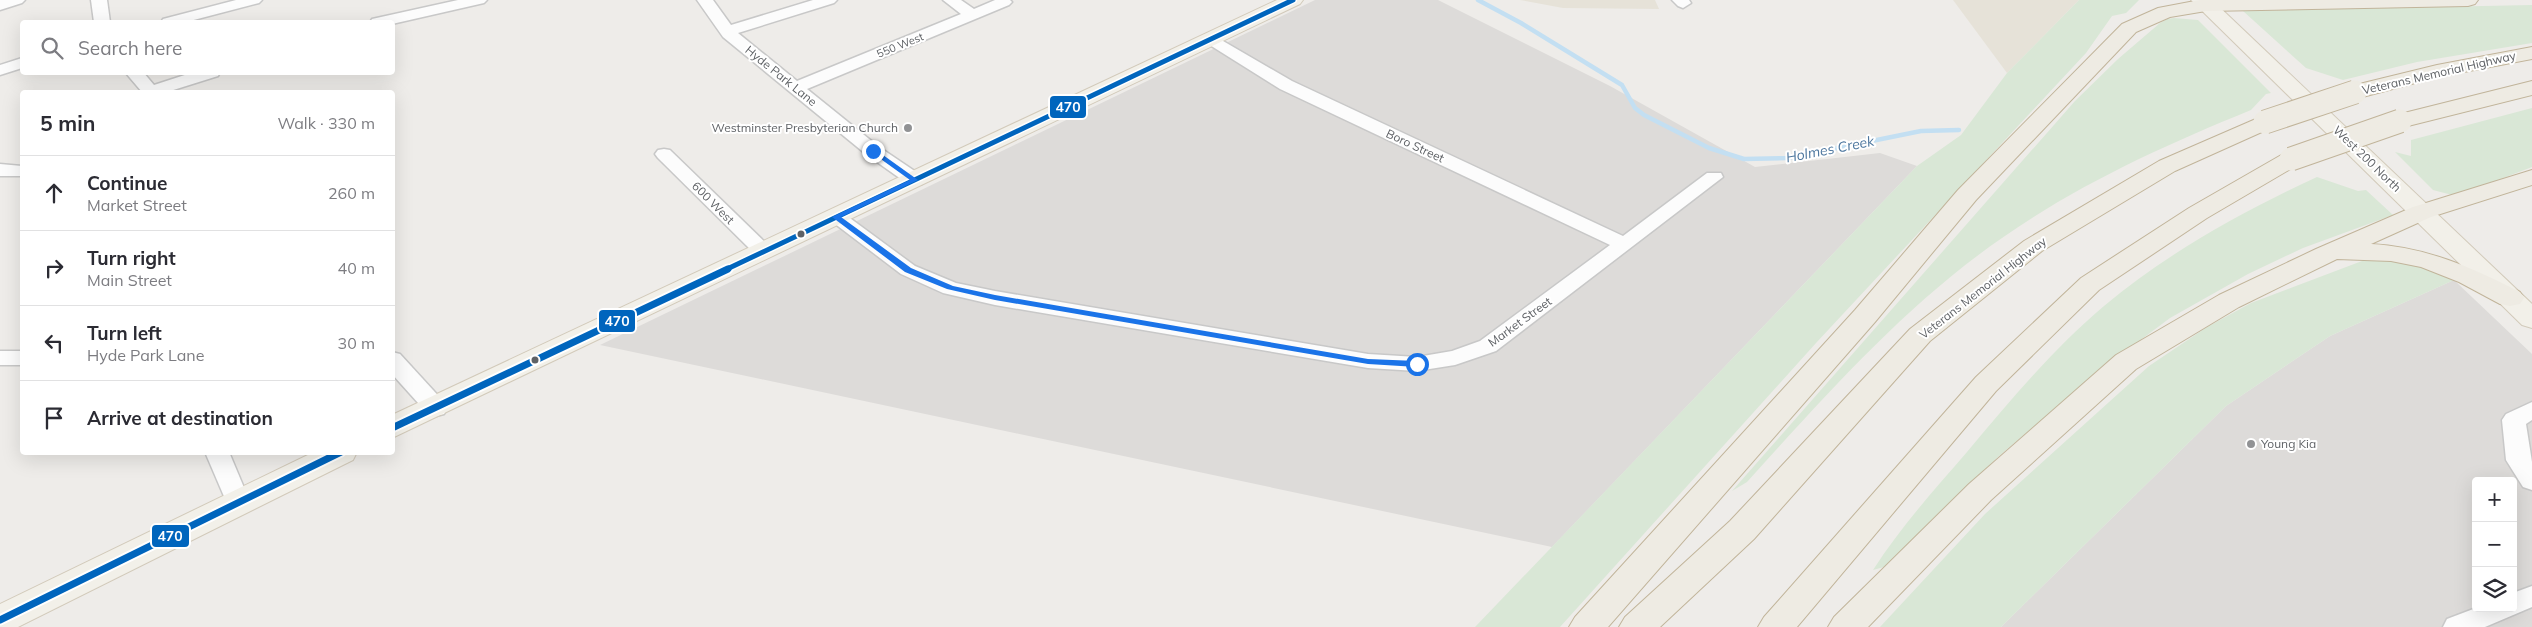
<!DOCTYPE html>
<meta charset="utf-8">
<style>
:root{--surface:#fff;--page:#f7f7f7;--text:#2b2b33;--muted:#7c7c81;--line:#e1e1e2}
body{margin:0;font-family:Mulish,sans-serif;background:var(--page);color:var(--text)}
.controls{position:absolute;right:15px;bottom:15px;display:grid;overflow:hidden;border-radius:5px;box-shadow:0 5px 20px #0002}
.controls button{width:45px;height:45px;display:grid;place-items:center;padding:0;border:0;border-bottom:1px solid var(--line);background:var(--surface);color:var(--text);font:25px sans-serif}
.stop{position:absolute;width:15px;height:15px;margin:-11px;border:4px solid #1a73e8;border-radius:50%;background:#fff}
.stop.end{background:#1a73e8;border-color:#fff;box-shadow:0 1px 5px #0008}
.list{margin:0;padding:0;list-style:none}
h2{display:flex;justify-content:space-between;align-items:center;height:65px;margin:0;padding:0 20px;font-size:21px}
h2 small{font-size:16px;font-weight:400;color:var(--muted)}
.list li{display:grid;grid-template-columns:32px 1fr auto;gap:15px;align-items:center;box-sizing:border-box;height:75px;padding:0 20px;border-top:1px solid var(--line)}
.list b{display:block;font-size:19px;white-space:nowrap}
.list p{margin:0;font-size:16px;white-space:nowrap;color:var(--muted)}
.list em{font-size:16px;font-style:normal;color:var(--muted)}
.icon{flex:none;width:28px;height:28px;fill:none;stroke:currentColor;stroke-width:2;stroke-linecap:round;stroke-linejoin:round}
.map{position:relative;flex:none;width:2532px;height:627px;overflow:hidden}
.search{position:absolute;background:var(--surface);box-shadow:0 5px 20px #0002;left:20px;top:20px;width:375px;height:55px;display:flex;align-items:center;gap:12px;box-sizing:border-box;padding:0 18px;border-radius:5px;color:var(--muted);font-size:19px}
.panel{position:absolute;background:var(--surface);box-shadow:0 5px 20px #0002;left:20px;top:90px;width:375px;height:365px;border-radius:5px}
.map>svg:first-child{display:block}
.commercial{fill:#e6e2d8}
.industrial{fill:#dddbd9;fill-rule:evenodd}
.green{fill:#d9e7d6}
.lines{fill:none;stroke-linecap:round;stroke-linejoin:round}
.stream{stroke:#c3dff2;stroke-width:4.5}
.minor-casing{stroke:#c8c8c8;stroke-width:3}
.major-casing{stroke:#d2caba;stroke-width:2}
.highway-casing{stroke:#c1b49a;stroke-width:2}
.minor{fill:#fcfcfc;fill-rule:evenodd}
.major{fill:#f2f0e9;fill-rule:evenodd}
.highway{fill:#eeebe3;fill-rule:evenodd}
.highway-bridge-casing{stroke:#c1b49a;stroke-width:25;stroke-linecap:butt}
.highway-bridge{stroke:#eeebe3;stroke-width:23}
.bus-1-far1-casing{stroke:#fff;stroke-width:8}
.bus-1-casing{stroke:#fff;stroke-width:11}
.bus-1-far1{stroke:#0065bd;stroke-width:5}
.bus-1{stroke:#0065bd;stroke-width:7}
.route{fill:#1a73e8}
.poi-dot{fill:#919294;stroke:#fff;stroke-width:2}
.bus-dot{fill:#5f6266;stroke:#fff;stroke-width:2}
.labels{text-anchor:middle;stroke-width:4;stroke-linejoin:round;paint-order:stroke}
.far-street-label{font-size:11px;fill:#5f6266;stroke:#fff}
.street-label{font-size:12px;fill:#5f6266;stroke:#fff}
.poi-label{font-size:12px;fill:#5f6266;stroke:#fff;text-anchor:end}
.water-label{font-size:14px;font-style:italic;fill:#4c769e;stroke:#fff}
.line-badge{stroke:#fff;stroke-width:2}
.badge-label{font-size:14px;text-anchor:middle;font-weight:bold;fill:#fff}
</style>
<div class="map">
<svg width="2532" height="627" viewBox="0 0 2532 627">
<rect width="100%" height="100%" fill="#eeece9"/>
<g class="commercial">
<polygon points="1520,0 1655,0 1659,9 1563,8"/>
<polygon points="1953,0 2079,0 2007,73"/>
</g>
<g class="industrial">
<polygon points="1315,0 1438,0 1610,86 1755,167 1880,153 1917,166 1552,547 600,345"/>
<path d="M2454 280 2532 354V627H2001L2226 406 2330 336ZM2476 481H2513V608H2476Z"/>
</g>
<g class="green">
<polygon points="2079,0 2139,0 2126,13 2112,16 2086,53 1816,343 1560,627 1475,627 1917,166 1961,135 2007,73"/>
<polygon points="2532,5 2532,43 2417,62 2343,80 2306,68 2243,11"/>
<path d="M2174 18 2198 20 2271 93 2266 94 2251 110C2163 146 2079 184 2002 238 1905 305 1826 395 1747 482L1732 491 2075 101 2118 59 2160 23 2167 19Z"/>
<polygon points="2532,108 2532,167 2456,196 2433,190 2395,152 2411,156 2411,140"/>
<path d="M2317 177 2358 191 2366 190 2393 215 2303 248 2248 274 2170 318 2099 371 1999 456 1884 567 1873 570C1900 528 1934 490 1967 452 2010 401 2053 349 2104 306 2167 253 2242 212 2317 177Z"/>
<polygon points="2383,256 2437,271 2454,280 2330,336 2226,406 2001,627 1880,627 1985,514 2149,366 2207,327 2251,303 2362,261"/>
</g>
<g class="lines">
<polyline class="stream" points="1478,0 1521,23 1622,85 1635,108 1644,115 1709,148 1744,159 1788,158 1921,131 1959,130"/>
<g class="minor-casing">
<g id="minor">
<polygon points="0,0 25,0 22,3 0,10"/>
<polygon points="91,0 107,0 110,22 94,22"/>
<polygon points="236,0 262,0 259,3 186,22 161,22 163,19"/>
<polygon points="458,0 487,0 484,3 392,24 370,22 372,19"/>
<polygon points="697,0 713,0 731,25 813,0 837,0 834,3 738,33 797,81 961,14 943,0 961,0 974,9 995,0 1010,0 1012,2 1009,5 807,89 879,147 922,176 924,180 922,184 908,184 867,155 723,37"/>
<polygon points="1672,0 1689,0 1691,3 1683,8 1678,6"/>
<polygon points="1211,34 1292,81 1623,236 1707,173 1721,173 1723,177 1496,351 1455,365 1417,371 1368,368 995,305 943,293 901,274 826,217 829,213 843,213 915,266 956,283 995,291 1368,354 1417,357 1452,351 1480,341 1610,245 1280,89 1205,42 1203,39"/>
<polygon points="22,58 22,68 0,75 0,65"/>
<polygon points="125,72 143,72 154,85 194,72 220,72 218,76 167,92 142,92"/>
<polygon points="664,149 670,150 770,247 773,251 770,255 756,255 658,158 655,154 658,150"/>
<polygon points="0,164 22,166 22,176 0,176"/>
<rect x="0" y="351" width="22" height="14"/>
<polygon points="392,352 400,354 444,402 448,408 444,414 436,416 428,414 392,374"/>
<polygon points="2532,402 2532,420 2526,424 2532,462 2532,490 2523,487 2506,460 2502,420 2506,414"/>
<polygon points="205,452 229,452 250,502 247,508 238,511 229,508"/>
<polygon points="2532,586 2532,607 2485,627 2443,627 2447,619 2476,608 2513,608 2513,593"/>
</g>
</g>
<g class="major-casing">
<g id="major">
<polygon points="1277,0 1303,0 1300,4 392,438 392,415"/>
<polygon points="2191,0 2212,0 2532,304 2532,328 2522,325"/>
<polygon points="314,452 357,452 353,460 18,627 0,627 0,604"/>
</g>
</g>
<g class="highway-casing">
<g id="highway">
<polygon points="2200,0 2478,0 2475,4 2468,6 2206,11 2170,17 2136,32 1976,200 1875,322 1608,627 1569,627 1575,617 1855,310 1958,190 2122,24 2158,8"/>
<polygon points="2532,47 2532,59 2438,77 2355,99 2347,97 2344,92 2347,87 2437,65"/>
<polygon points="2532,81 2532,95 2400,128 2392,126 2389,121 2392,116"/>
<polygon points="2265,115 2273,117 2276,122 2273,127 2175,171 2042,251 1930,341 1754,539 1660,627 1619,627 1625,617 1730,521 1910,329 2024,241 2159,161"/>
<polygon points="2291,152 2299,154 2303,159 2299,164 2207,218 2099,290 1996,391 1797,627 1758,627 1764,617 1976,377 2081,278 2189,208 2283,154"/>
<path d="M2532 170V185L2431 217 2371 244C2426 247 2471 267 2520 292L2524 298 2520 304 2510 306 2500 304 2459 282 2421 267 2391 261 2337 259 2239 307 2136 369 1991 500 1868 627H1828L1834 617 1969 484 2116 355 2219 295 2316 249 2413 207Z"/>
</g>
</g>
<use href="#minor" class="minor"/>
<use href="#major" class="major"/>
<use href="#highway" class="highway"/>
<g class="highway-bridge-casing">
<g id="highway-bridge">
<polyline points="2265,122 2355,92"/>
<polyline points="2291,159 2400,121"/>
</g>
</g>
<use href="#highway-bridge" class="highway-bridge"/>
<g class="bus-1-far1-casing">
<polyline id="bus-1-far1" points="725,270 1293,0"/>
</g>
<g class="bus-1-casing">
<g id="bus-1">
<polyline points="392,428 728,269"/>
<polyline points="0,620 341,452"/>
</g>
</g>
<use href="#bus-1-far1" class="bus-1-far1"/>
<use href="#bus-1" class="bus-1"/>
</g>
<polygon class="route" points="871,150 876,150 918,180 841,217 911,268 953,286 995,295 1368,359 1417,361 1421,364 1417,367 1368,364 995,300 947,289 905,272 832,217 910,180 871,152"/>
<g class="poi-dot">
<circle cx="908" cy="128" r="5"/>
<circle cx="2251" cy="444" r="5"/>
</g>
<g class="bus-dot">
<circle cx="801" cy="234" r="4.5"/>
<circle cx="535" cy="360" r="4.5"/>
</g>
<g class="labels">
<g class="far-street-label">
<text transform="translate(900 45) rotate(-22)" y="4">550 West</text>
</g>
<g class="street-label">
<text transform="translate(2439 73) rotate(-13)" y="4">Veterans Memorial Highway</text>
<text transform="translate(781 76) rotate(39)" y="4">Hyde Park Lane</text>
<text transform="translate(1415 146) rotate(25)" y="4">Boro Street</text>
<text transform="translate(2367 159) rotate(44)" y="4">West 200 North</text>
<text transform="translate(713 203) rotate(45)" y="4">600 West</text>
<text transform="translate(1983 288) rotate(-38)" y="4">Veterans Memorial Highway</text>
<text transform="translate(1520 322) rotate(-36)" y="4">Market Street</text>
</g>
<g class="poi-label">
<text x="898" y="132">Westminster Presbyterian Church</text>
<text x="2261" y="448" text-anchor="start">Young Kia</text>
</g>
<g class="water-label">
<text transform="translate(1830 149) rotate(-11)" y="5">Holmes Creek</text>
</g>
</g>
<g class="line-badge">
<rect x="1049" y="95" width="38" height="24" rx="5" fill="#0065bd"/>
<rect x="598" y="309" width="38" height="24" rx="5" fill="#0065bd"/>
<rect x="151" y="524" width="39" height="24" rx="5" fill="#0065bd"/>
</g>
<g class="badge-label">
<text x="1068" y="112">470</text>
<text x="617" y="326">470</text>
<text x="170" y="541">470</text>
</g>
</svg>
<div class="controls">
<button>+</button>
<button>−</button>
<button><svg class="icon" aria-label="layers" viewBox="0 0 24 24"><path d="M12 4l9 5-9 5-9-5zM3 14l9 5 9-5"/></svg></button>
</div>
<div class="stop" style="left:1417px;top:364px"></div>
<div class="stop end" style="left:873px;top:151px"></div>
<div class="search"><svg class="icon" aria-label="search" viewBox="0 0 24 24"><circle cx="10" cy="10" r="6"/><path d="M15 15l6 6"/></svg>Search here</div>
<section class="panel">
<h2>5 min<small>Walk · 330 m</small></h2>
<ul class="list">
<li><svg class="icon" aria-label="ahead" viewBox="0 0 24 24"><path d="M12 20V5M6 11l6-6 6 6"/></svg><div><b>Continue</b><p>Market Street</p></div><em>260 m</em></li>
<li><svg class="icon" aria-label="right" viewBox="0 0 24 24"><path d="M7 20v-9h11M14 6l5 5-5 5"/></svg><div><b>Turn right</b><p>Main Street</p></div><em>40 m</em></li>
<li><svg class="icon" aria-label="left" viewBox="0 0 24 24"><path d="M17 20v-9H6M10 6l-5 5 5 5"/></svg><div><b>Turn left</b><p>Hyde Park Lane</p></div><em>30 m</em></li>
<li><svg class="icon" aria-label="arrive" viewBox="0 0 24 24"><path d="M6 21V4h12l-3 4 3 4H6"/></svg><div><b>Arrive at destination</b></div></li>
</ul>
</section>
</div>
